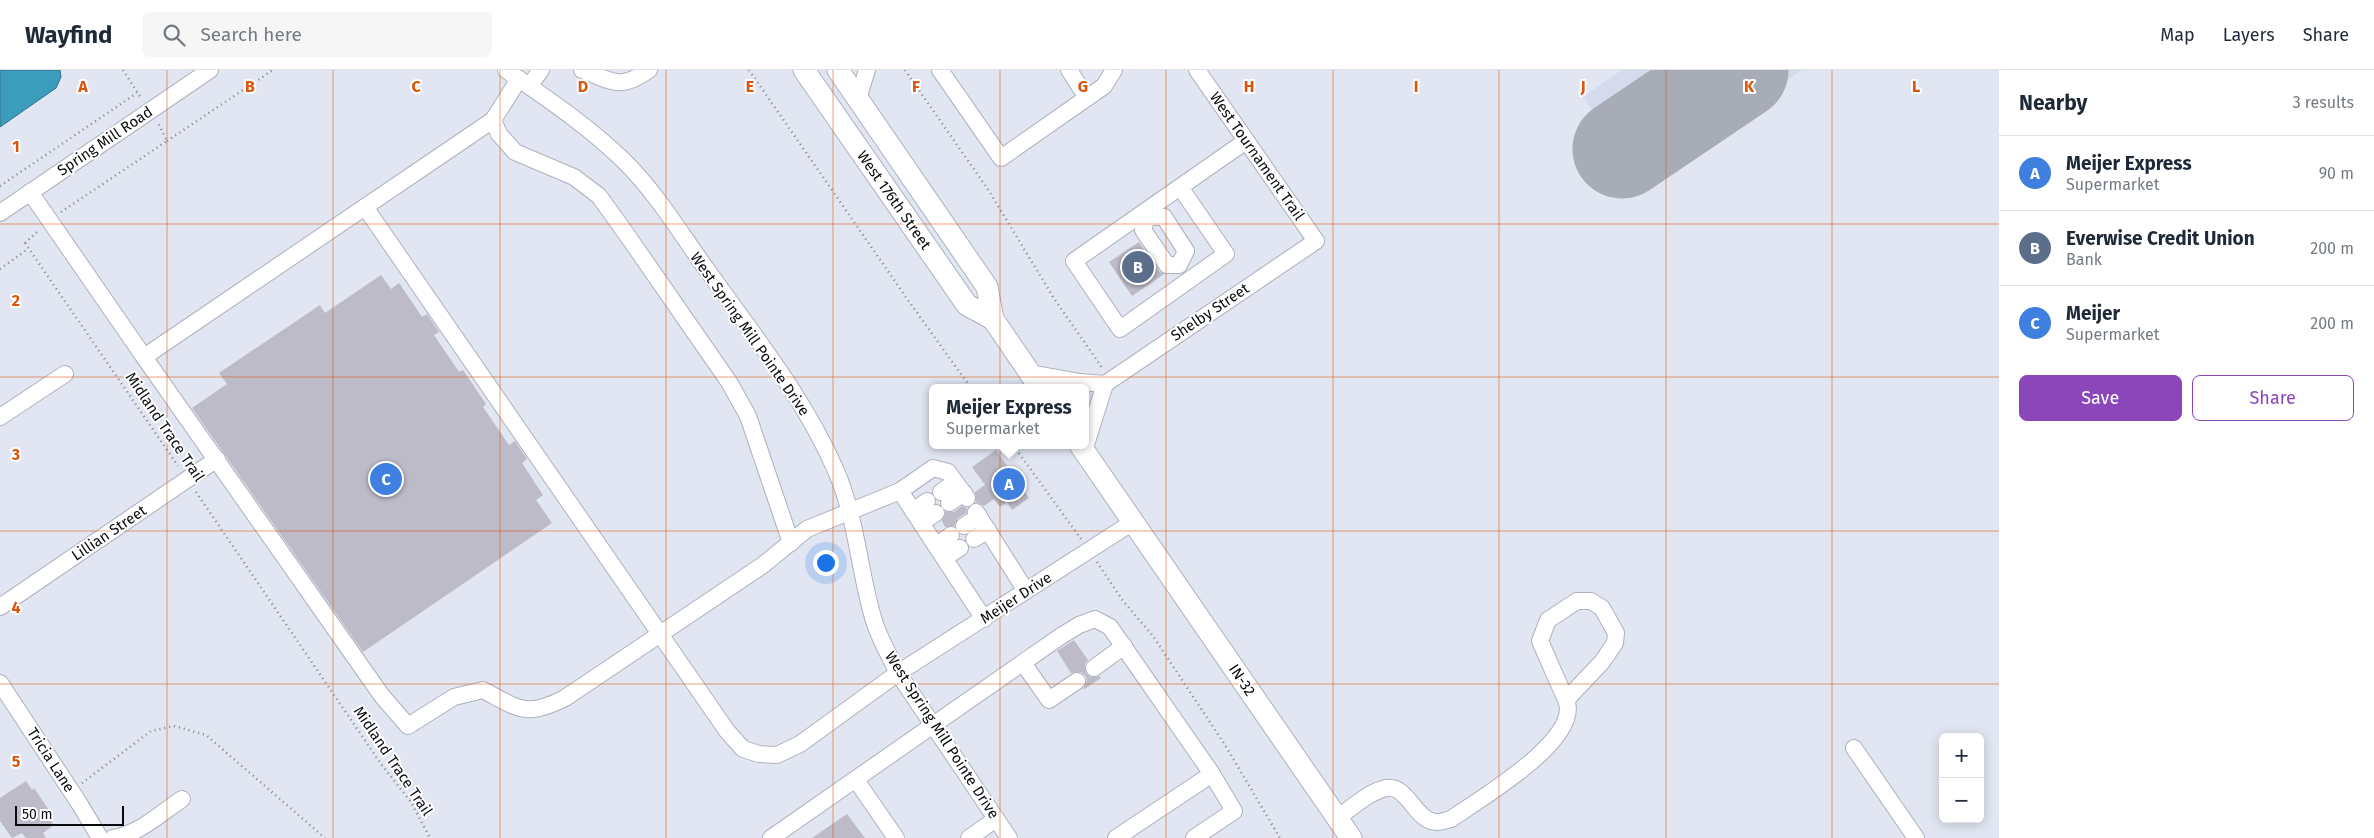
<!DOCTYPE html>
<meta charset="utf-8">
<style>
:root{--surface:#fff;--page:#f6f6f7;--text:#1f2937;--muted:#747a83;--line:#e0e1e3;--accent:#8b46b9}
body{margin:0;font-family:"Fira Sans",sans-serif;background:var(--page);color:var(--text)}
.controls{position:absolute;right:15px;bottom:15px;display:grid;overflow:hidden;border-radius:8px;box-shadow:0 2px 12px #0003}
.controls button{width:45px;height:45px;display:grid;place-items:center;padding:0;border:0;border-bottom:1px solid var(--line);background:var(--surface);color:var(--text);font:25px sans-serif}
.scale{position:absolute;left:15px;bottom:12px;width:109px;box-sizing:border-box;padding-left:5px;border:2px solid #0a0b0f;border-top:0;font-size:14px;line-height:18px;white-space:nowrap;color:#0a0b0f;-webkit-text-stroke:4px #fff;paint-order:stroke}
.you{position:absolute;left:825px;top:492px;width:18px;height:18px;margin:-12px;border:4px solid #fff;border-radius:50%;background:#1a73e8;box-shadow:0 0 0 8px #1a73e833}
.badge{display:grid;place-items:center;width:32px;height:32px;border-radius:50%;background:var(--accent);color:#fff;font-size:16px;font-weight:700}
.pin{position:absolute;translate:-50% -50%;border:2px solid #fff;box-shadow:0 1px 5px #0006}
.popup{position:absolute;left:929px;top:314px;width:160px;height:65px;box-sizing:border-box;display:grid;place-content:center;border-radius:8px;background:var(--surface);filter:drop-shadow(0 1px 4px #0005);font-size:16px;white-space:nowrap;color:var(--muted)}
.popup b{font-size:19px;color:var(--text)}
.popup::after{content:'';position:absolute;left:50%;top:100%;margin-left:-10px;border:10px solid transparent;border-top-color:var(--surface)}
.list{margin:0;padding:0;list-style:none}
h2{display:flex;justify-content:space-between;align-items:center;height:65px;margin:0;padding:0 20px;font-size:21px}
h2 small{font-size:16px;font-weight:400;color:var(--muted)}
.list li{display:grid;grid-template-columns:32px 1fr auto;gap:15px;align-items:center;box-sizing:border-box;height:75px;padding:0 20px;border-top:1px solid var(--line)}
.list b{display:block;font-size:19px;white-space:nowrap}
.list p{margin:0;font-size:16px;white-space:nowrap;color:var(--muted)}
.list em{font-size:16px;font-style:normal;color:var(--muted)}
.actions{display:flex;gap:10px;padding:15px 20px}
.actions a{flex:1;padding:11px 0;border:1px solid var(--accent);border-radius:8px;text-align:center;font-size:18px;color:var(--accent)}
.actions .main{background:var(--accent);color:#fff}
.icon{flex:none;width:28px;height:28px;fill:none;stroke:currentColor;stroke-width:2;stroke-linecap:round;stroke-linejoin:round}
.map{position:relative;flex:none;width:1999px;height:768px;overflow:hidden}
header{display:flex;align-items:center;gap:30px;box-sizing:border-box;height:70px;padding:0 25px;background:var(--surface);border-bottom:1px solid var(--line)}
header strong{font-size:24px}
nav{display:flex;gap:28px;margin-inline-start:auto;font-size:18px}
.search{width:350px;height:45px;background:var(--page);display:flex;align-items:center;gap:12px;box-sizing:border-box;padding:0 18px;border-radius:8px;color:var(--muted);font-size:19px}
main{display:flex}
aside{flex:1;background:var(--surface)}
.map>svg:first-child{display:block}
.built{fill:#d4dbed}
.water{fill:#3c9cbc;stroke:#2d7088}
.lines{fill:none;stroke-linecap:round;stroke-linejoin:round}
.runway{stroke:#a8acb6;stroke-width:99}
.building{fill:#bcbbc7}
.minor-casing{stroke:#adb1bd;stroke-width:18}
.major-casing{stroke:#adb1bd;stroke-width:23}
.path{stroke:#80848c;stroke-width:2.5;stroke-dasharray:1 4;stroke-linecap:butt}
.minor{stroke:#fff;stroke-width:16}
.major{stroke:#fff;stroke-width:21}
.grid{fill:none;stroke:#dd550c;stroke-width:1;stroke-opacity:0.55}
.labels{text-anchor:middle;stroke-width:4;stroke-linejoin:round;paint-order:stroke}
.street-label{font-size:15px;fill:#0a0b0f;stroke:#fff}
.grid-label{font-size:16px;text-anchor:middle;font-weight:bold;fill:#dd550c;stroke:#fff;stroke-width:4;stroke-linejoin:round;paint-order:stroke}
</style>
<header>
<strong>Wayfind</strong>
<div class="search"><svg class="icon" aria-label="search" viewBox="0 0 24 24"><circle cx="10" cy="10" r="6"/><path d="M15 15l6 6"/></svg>Search here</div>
<nav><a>Map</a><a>Layers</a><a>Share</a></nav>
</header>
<main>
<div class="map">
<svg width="1999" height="768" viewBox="0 0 1999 768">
<rect width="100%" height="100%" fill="#e1e6f2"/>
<polygon class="built" points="1622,0 1802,0 1641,111 1583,27"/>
<polygon class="water" points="0,0 60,0 61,7 56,18 0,57"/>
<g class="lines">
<polyline class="runway" points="1622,79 1739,0"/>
</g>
<g class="building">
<polygon points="1139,172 1159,201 1164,204 1132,226 1109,192"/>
<polygon points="381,205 391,219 399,213 422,247 427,244 439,262 434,265 459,302 463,300 486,334 483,337 509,375 515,371 527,389 522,393 543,425 536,430 552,453 363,582 192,338 227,314 219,303 320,235 325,243"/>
<polygon points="996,380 1029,428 1012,440 1007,432 1000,437 994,429 984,436 976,432 975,422 985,415 972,397"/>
<polygon points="962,436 967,438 966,443 958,448 954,456 945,457 942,451 946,442 954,442"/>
<polygon points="1074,570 1088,590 1085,594 1086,603 1090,607 1099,606 1101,608 1083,620 1087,611 1086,606 1081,602 1071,603 1057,581"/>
<polygon points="26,711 32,720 34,718 51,743 47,746 54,755 43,763 46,768 26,768 22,763 12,768 0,751 0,728"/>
<polygon points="847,744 865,768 812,768"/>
</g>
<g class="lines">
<g class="minor-casing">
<g id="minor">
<path d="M506 0C546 28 587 55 623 90 657 123 682 166 710 204 755 267 805 329 836 401 857 449 859 502 874 551 880 569 889 586 898 603L1009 768"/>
<path d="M582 0C613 11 619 21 649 0"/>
<polyline points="940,0 1001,88 1104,16 1114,0"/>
<polyline points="1069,0 1087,28"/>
<polyline points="529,16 541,0"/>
<polyline points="858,29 867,0"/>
<polyline points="493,50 499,64 515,82 574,107 599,126 627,165 729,312 748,346 791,473"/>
<polyline points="1180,117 1226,184 1120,259 1074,191 1246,71"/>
<polyline points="30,122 144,287 493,50 519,9"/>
<polyline points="365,137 727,661 743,679 759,684 777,685 800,674 898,603 1133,452"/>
<polyline points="0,143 210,0"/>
<polygon points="1147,147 1164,147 1186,181 1179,195 1167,195 1143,160"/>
<path d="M144 287 382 626 408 656 454 627 483 620C519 639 526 648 565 628L763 495 807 459 900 421 933 398 948 402 967 428"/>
<polyline points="1030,303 1080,312 1105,314 1316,171 1197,0"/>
<polyline points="0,347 65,304"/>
<polyline points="1084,381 1105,314"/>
<polyline points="900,421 984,549"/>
<polyline points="941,422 955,412"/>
<polyline points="949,433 964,423"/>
<polyline points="913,441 927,431"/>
<polyline points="976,442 1026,521"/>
<polyline points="921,453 936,443"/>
<polyline points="964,456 979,446"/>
<polyline points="974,469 988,460"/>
<polyline points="936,476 951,465"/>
<polyline points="944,488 960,478"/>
<polyline points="0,537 217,389"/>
<polyline points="1023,593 1049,630 1077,611"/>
<polyline points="1094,598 1124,576"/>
<polyline points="0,613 79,733 100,768"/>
<polyline points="1854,678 1916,768"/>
<polyline points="856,710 896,768"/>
<path d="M1337 748C1351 739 1369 721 1387 718 1408 715 1415 751 1436 752 1440 753 1446 750 1451 749 1478 730 1583 669 1566 630L1540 571 1548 550 1577 531H1591L1602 538 1616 563 1615 573 1602 592 1566 630"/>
<path d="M113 768C139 764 161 743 182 729"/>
<polyline points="771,768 1061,566 1079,555 1095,549 1110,557 1212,704 1234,741 1194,768"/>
<polyline points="969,768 996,749"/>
<polyline points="1116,768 1212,704"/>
</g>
</g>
<g class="major-casing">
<g id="major">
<polyline points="804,0 967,235 993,249"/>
<polyline points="838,0 987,217 993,249 1040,318"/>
<polyline points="1080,375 1351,768"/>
</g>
</g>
<g class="path">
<polyline points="123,0 141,28"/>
<polyline points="749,0 910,233 971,318"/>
<polyline points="905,0 989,121 1055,230 1103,299"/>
<polyline points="167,71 273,0"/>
<polyline points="0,116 137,23"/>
<polyline points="61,142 167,71 158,53"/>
<polyline points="25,173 178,396"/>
<polyline points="25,173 38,161"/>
<polyline points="0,199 28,179"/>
<polyline points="1013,375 1081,469"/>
<polyline points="196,422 381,694 411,732 430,768"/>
<polyline points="1097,492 1123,531 1153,566 1225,675 1280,768"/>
<polyline points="82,713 151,661 174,656 206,665 325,768"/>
</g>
<use href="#minor" class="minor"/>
<use href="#major" class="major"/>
</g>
<path class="grid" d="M167 0V768M333 0V768M500 0V768M666 0V768M833 0V768M1000 0V768M1166 0V768M1333 0V768M1499 0V768M1666 0V768M1832 0V768M0 154H1999M0 307H1999M0 461H1999M0 614H1999"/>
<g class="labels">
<g class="street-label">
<text transform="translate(105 71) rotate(-34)" y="5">Spring Mill Road</text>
<text transform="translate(1257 86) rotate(55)" y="5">West Tournament Trail</text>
<text transform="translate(894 130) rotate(55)" y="5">West 176th Street</text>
<text transform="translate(1210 242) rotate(-34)" y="5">Shelby Street</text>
<text transform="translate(750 264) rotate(55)" y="5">West Spring Mill Pointe Drive</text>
<text transform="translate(165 357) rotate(56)" y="5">Midland Trace Trail</text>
<text transform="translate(109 463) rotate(-34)" y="5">Lillian Street</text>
<text transform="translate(1016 528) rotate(-33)" y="5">Meijer Drive</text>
<text transform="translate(1242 610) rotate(56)" y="5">IN-32</text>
<text transform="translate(942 665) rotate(57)" y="5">West Spring Mill Pointe Drive</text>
<text transform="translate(51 690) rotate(57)" y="5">Tricia Lane</text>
<text transform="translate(393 691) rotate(56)" y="5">Midland Trace Trail</text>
</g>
</g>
<g class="grid-label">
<text x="83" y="22">A</text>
<text x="250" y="22">B</text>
<text x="416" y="22">C</text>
<text x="583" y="22">D</text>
<text x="750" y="22">E</text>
<text x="916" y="22">F</text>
<text x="1083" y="22">G</text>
<text x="1249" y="22">H</text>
<text x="1416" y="22">I</text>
<text x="1583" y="22">J</text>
<text x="1749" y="22">K</text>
<text x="1916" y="22">L</text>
<text x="16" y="82">1</text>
<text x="16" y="236">2</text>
<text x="16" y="390">3</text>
<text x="16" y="543">4</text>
<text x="16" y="697">5</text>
</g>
</svg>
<div class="controls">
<button>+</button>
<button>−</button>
</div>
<div class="scale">50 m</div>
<div class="you"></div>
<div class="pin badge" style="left:1009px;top:414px;background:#3f7fe0">A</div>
<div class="popup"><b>Meijer Express</b>Supermarket</div>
<div class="pin badge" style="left:1138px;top:197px;background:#5c6f8a">B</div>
<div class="pin badge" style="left:386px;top:409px;background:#3f7fe0">C</div>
</div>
<aside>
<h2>Nearby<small>3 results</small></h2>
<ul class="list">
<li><span class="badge" style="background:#3f7fe0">A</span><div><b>Meijer Express</b><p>Supermarket</p></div><em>90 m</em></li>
<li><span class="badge" style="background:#5c6f8a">B</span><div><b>Everwise Credit Union</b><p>Bank</p></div><em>200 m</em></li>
<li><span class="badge" style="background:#3f7fe0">C</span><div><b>Meijer</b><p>Supermarket</p></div><em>200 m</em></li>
</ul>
<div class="actions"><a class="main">Save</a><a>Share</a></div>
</aside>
</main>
